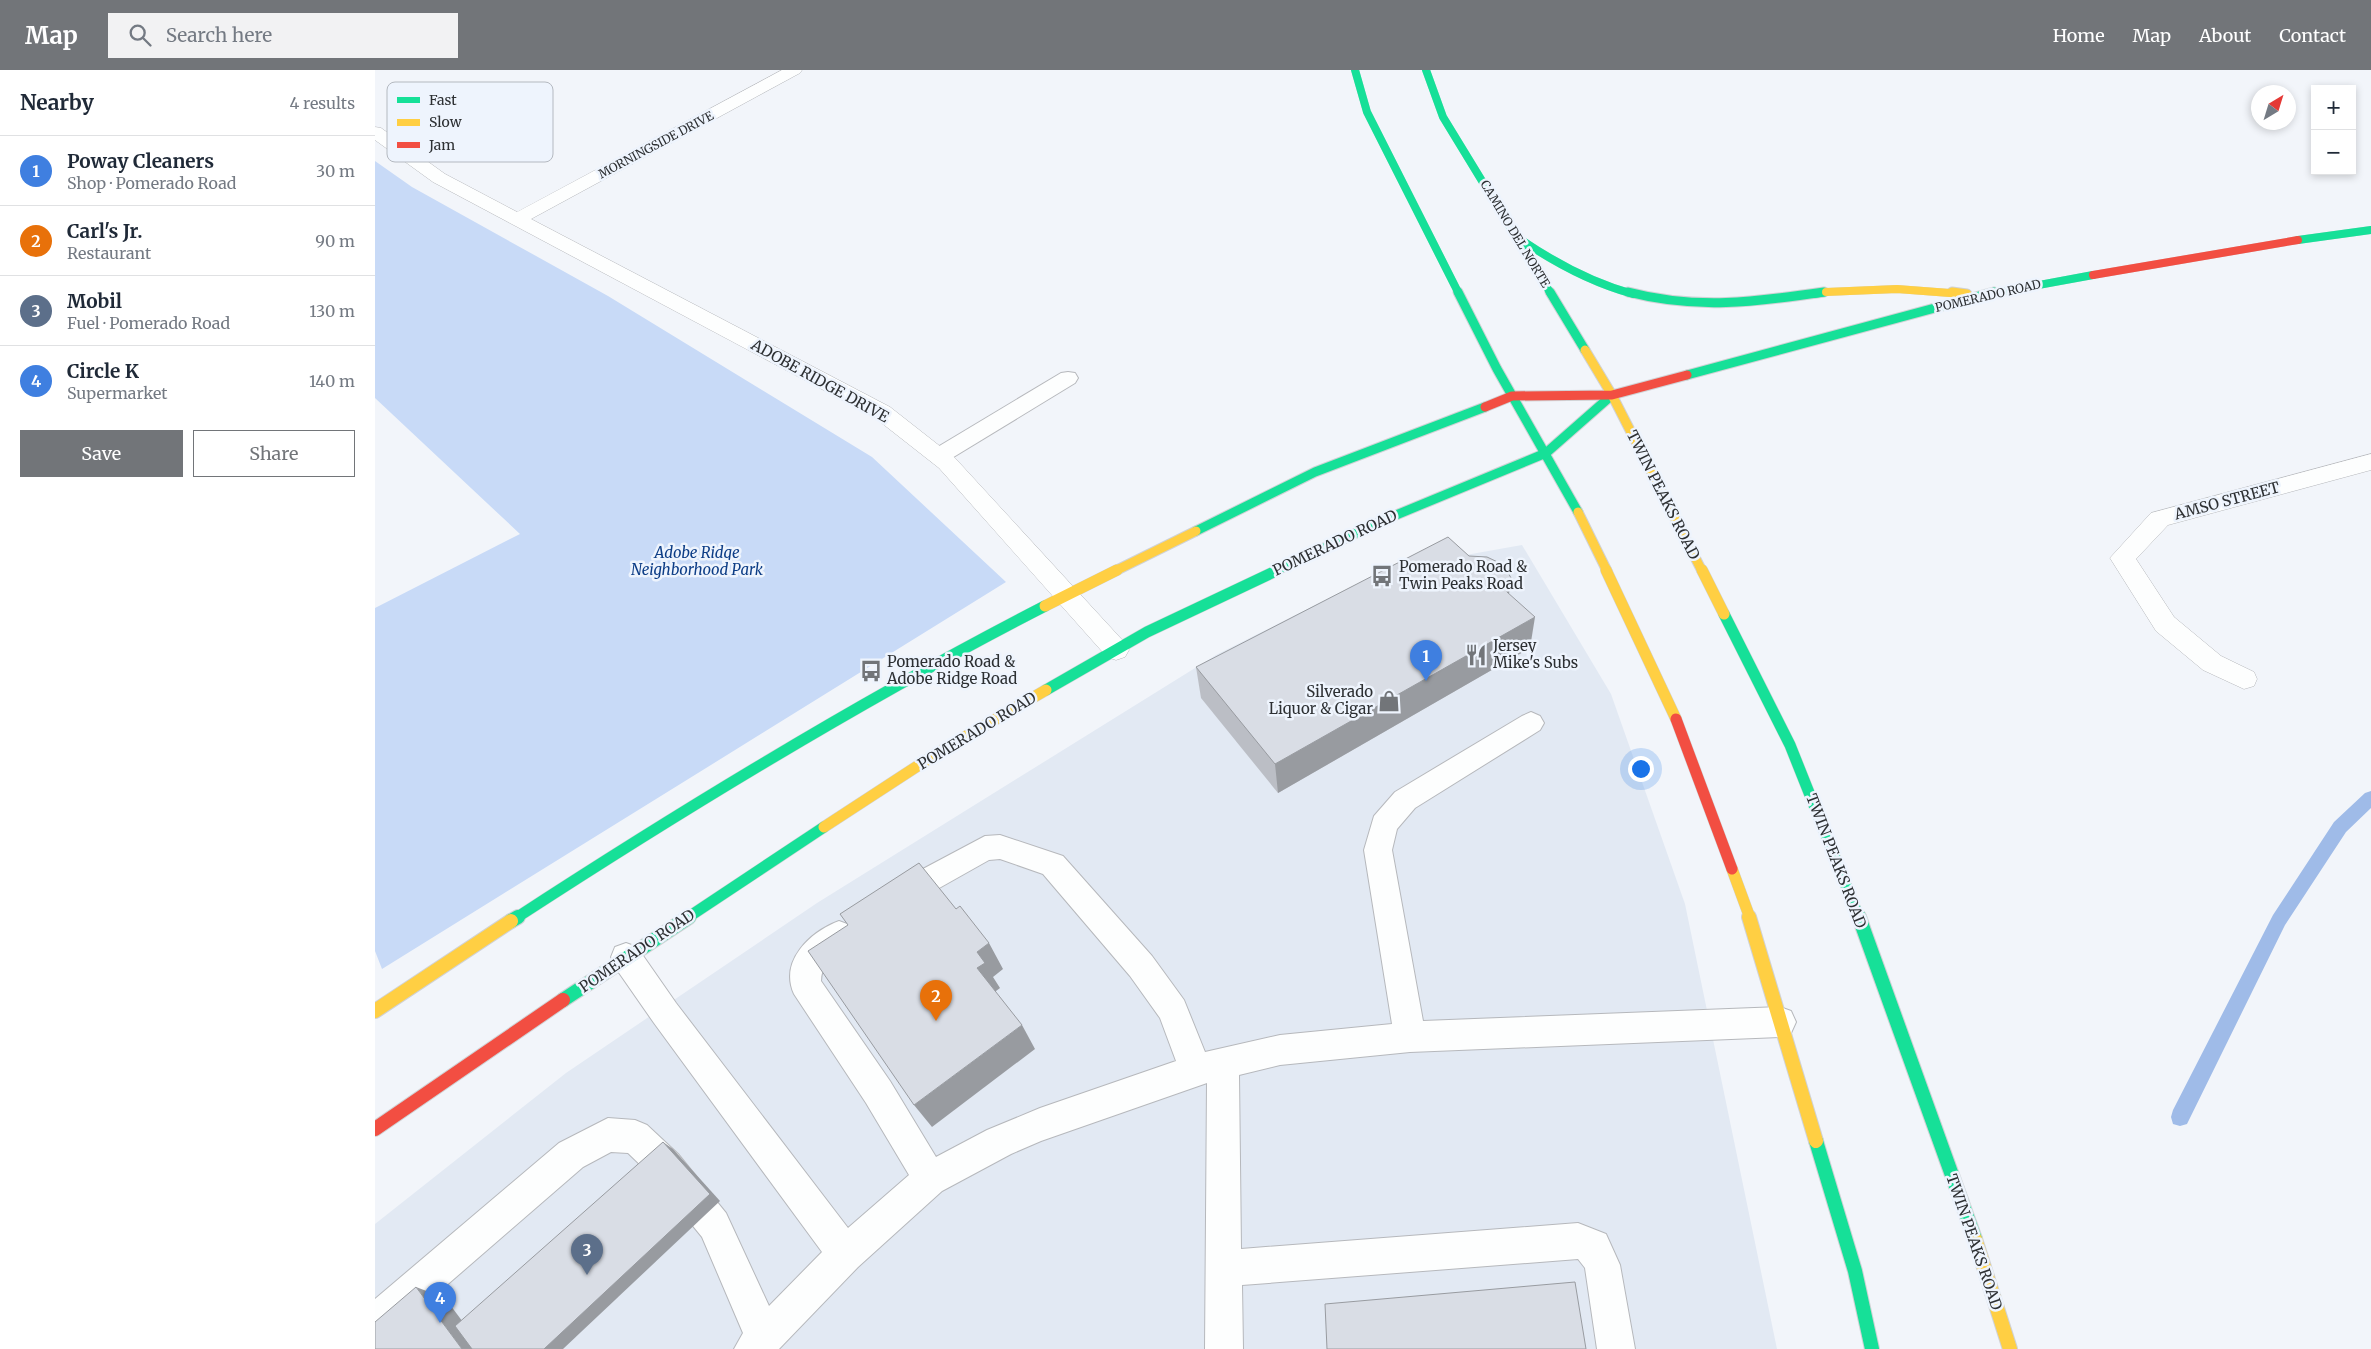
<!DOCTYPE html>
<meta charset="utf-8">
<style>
:root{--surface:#fff;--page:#f2f2f3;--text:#1f2937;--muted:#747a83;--line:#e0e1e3;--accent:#727579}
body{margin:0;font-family:Merriweather,serif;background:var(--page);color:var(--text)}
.controls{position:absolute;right:15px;top:15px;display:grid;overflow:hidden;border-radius:0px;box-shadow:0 2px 8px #0003}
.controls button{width:45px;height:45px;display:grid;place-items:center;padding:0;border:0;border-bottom:1px solid var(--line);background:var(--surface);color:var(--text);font:25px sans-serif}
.compass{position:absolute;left:1876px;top:15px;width:45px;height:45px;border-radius:50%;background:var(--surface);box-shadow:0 2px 8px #0003;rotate:38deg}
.you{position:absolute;left:1265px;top:698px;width:18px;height:18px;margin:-12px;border:4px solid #fff;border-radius:50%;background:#1a73e8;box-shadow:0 0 0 8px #1a73e833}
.badge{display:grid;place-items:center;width:32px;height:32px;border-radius:50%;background:var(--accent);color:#fff;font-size:16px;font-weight:700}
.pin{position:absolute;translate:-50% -41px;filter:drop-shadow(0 1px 2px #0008)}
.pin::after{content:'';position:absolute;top:26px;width:18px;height:15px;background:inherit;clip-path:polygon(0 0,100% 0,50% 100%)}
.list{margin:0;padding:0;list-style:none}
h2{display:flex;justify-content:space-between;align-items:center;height:65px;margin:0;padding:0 20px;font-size:21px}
h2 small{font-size:16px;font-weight:400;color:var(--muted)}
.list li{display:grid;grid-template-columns:32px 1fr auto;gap:15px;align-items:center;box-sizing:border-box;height:70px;padding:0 20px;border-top:1px solid var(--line)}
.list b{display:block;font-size:19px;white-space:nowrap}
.list p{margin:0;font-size:16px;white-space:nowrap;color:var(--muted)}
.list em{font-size:16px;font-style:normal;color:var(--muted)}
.actions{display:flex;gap:10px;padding:15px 20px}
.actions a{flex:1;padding:11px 0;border:1px solid var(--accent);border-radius:0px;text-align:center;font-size:18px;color:var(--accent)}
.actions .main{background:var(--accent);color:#fff}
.icon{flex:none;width:28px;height:28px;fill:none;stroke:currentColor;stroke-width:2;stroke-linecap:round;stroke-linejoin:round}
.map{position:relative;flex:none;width:1996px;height:1279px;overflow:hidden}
header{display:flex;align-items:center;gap:30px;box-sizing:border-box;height:70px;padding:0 25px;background:var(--accent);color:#fff}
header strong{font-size:24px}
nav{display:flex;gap:28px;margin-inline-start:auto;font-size:18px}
.search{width:350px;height:45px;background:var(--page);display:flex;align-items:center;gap:12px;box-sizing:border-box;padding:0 18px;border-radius:0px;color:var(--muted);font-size:19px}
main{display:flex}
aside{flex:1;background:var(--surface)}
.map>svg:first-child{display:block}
.built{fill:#e2e9f3}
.green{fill:#c8daf7}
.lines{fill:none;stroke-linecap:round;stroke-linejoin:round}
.stream{fill:#9fbbe8;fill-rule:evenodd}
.lane-casing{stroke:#b6b8bc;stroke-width:2}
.street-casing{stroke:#b6b8bc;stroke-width:1}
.fast-far3-casing{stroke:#d0d2d5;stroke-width:8}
.fast-far2-casing{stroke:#d0d2d5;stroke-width:11}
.fast-far1-casing{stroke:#d0d2d5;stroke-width:12}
.fast-casing{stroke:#d0d2d5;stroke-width:16}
.slow-far3-casing{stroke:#d0d2d5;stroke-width:8}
.slow-far2-casing{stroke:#d0d2d5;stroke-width:11}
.slow-far1-casing{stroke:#d0d2d5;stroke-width:12}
.slow-casing{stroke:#d0d2d5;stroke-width:16}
.jam-far3-casing{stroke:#d0d2d5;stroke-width:8}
.jam-far2-casing{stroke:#d0d2d5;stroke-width:11}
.jam-far1-casing{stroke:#d0d2d5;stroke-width:12}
.jam-casing{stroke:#d0d2d5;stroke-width:16}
.lane{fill:#fdfefe;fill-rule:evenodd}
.street{fill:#fdfefe;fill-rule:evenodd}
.fast-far3{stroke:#16e098;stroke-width:8}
.fast-far2{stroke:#16e098;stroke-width:9}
.fast-far1{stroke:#16e098;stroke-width:11}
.fast{stroke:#16e098;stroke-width:14}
.slow-far3{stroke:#ffcf43;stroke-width:8}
.slow-far2{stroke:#ffcf43;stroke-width:9}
.slow-far1{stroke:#ffcf43;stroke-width:11}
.slow{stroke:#ffcf43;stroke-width:14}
.jam-far3{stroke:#f24e42;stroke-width:8}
.jam-far2{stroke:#f24e42;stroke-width:9}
.jam-far1{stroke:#f24e42;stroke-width:11}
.jam{stroke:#f24e42;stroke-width:14}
.wall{fill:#bbbec5}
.shaded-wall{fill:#989ba0}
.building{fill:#d9dde5;stroke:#989ba0}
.labels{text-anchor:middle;stroke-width:5;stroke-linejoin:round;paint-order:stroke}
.far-street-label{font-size:12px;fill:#2d3033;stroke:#eef4fd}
.street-label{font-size:15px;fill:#2d3033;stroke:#eef4fd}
.park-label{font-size:15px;font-style:italic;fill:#0d3d86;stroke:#eef4fd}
.poi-label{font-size:15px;fill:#2d3033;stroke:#eef4fd;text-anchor:start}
.key{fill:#eef4fd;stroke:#b4b9c0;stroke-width:1}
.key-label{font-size:14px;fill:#2d3033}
</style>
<header>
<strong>Map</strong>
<div class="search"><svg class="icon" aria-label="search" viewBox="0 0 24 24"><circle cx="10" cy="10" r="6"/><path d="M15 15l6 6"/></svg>Search here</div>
<nav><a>Home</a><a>Map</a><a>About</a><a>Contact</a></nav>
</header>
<main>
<aside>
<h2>Nearby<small>4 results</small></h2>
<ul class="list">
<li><span class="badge" style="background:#3f7fe0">1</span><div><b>Poway Cleaners</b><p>Shop · Pomerado Road</p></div><em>30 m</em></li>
<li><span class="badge" style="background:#e8710a">2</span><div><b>Carl's Jr.</b><p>Restaurant</p></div><em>90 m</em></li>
<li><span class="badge" style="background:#5c6f8a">3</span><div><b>Mobil</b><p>Fuel · Pomerado Road</p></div><em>130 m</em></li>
<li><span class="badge" style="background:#3f7fe0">4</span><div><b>Circle K</b><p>Supermarket</p></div><em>140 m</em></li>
</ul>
<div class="actions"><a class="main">Save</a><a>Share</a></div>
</aside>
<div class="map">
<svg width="1996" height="1279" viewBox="0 0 1996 1279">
<rect width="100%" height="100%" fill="#f2f5fa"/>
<polygon class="built" points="1147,475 1236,624 1310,834 1402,1279 0,1279 0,1154 191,1003 442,833 841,585 1012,499"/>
<polygon class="green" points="0,91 37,117 233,226 497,387 631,512 7,899 0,881 0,538 145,464 0,328"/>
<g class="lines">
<polygon class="stream" points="1996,721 1996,738 1971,762 1910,855 1812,1054 1805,1056 1798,1054 1796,1047 1798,1040 1898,845 1959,752 1990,723"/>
<g class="lane-casing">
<g id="lane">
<polygon points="693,302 700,303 703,308 700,313 572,391 564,393 556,391 553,386 556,381 686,303"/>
<path d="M1156 642 1165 646 1169 653 1165 660 1040 738 1022 759 1017 780 1048 951 1405 937 1416 941 1421 952 1416 963 1405 967 1035 982 905 995 864 1005 866 1179 1203 1153 1231 1164 1245 1195 1260 1279H1222L1210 1198 1203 1189 867 1215 868 1279H830L832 1013 666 1071 636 1084 567 1121 483 1197 404 1279H359L368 1263 327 1167 279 1108 253 1083 236 1082 208 1097 13 1266 0 1271V1229L184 1073 233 1048 260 1050 272 1055 303 1084 351 1143 394 1236 447 1182 279 953 240 897 236 887 240 877 251 873 262 877 301 933 473 1158 534 1105 491 1033 419 924C404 891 435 862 464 851L475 855 479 865C470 886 447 884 446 911L515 1011 561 1087 612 1060 665 1038 801 991 785 948 755 906 668 804 625 789 614 790 534 835 524 839 514 835 509 826 514 817 610 766 625 765 688 786 777 886 809 930 830 982 905 965 1017 954 989 780 999 746 1020 722 1147 646Z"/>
</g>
</g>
<g class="street-casing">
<g id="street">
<polygon points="407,0 427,0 425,3 156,149 515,337 580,388 750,573 754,580 750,587 741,590 732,587 564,398 499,347 58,112 0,70 0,57 6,58 70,104 142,142"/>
<polygon points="1996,384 1996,400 1793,455 1761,489 1799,547 1846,586 1879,602 1882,609 1879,616 1869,619 1828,600 1781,561 1735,488 1776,443"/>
</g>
</g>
<g class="fast-far3-casing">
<g id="fast-far3">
<polyline points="980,0 992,42 1084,224"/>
<polyline points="1051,0 1068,47 1176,224"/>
<polyline points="1923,170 1996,160"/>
<path d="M1148 171C1182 194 1218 213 1258 224"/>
<polyline points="1439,224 1451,222"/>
<polyline points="1615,224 1718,205"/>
</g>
</g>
<g class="fast-far2-casing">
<g id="fast-far2">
<polyline points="1083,222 1122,299 1203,442"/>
<polyline points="1175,222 1210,280"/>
<path d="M1253 222C1322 240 1380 232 1449 222"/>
<polyline points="1312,305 1619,222"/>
<polyline points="821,461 940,402 1110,337"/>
<polyline points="900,501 1009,450 1171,383 1237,325"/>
</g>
</g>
<g class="fast-far1-casing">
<g id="fast-far1">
<polyline points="1349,544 1415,675 1484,848"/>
<polyline points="671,620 772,562 903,500"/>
<path d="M141 848C313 736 487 630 670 536"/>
<polyline points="312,848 449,757"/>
</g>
</g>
<g class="fast-casing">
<g id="fast">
<polyline points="1484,847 1600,1169"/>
<polyline points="136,851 143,847"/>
<polyline points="188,930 314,847"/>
<polyline points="1441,1071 1480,1201 1497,1279"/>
</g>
</g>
<g class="slow-far3-casing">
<polyline id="slow-far3" points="1451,222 1522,219 1588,224"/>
</g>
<g class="slow-far2-casing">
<g id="slow-far2">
<polyline points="1577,222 1592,224"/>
<polyline points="1210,280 1237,325 1327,501"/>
<polyline points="1203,442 1232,501"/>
<polyline points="740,501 821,461"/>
</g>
</g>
<g class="slow-far1-casing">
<g id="slow-far1">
<polyline points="1231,500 1301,649"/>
<polyline points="1327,500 1349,544"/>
<polyline points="670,536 742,500"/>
<polyline points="449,757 564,682 671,620"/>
<polyline points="1357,799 1375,848"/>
</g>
</g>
<g class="slow-casing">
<g id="slow">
<polyline points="1374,847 1441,1071"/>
<polyline points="0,941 136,851"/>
<polyline points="1600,1169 1635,1279"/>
</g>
</g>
<g class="jam-far3-casing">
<polyline id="jam-far3" points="1718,205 1923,170"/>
</g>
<g class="jam-far2-casing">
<polyline id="jam-far2" points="1110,337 1137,326 1237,325 1312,305"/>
</g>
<g class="jam-far1-casing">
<polyline id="jam-far1" points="1301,649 1357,799"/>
</g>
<g class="jam-casing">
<polyline id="jam" points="0,1059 188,930"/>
</g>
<use href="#lane" class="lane"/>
<use href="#street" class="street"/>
<use href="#fast-far3" class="fast-far3"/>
<use href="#fast-far2" class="fast-far2"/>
<use href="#fast-far1" class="fast-far1"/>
<use href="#fast" class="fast"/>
<use href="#slow-far3" class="slow-far3"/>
<use href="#slow-far2" class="slow-far2"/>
<use href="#slow-far1" class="slow-far1"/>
<use href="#slow" class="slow"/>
<use href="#jam-far3" class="jam-far3"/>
<use href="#jam-far2" class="jam-far2"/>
<use href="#jam-far1" class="jam-far1"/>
<use href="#jam" class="jam"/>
</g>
<polygon class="wall" points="1134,524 1155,578 903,723 826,628 821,597"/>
<g class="shaded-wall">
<polygon points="1136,508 1132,540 1132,522"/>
<polygon points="1160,547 1155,578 903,723 900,694"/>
<polygon points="614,873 628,899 618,907 625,918 617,924 602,898 602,882"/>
<polygon points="647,955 660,979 557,1057 539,1035"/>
<polygon points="288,1072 298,1079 345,1131 188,1279 169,1279"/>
<polygon points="41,1217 70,1228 108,1279 87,1279"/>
</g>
<g class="building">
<polygon points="1073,467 1094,486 1112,487 1129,495 1136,508 1132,522 1160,547 900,694 821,597"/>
<polygon points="544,793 581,839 585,836 614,873 602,882 610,893 602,898 647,955 539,1035 433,881 473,855 465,844"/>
<polygon points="288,1072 335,1124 169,1279 97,1279 80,1256"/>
<polygon points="1200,1212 1211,1279 952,1279 950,1234"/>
<polygon points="41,1217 87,1279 0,1279 0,1252"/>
</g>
<defs>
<g id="bus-bare" transform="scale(1.725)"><path d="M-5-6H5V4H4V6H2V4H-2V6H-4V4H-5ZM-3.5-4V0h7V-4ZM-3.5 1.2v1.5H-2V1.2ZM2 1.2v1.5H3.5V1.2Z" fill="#727579" stroke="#eef4fd" stroke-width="2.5" paint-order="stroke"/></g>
<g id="restaurant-bare" transform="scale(1.725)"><path d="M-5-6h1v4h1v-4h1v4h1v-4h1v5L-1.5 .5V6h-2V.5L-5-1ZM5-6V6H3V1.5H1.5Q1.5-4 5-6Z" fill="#727579" stroke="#eef4fd" stroke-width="2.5" paint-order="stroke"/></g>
<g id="shop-bare" transform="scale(1.725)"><path d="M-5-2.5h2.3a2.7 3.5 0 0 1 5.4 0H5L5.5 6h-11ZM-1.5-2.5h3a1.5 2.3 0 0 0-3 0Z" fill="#727579" stroke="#eef4fd" stroke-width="2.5" paint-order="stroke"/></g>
</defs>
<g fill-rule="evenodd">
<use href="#bus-bare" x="1007" y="506"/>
<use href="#restaurant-bare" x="1101" y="585"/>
<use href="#bus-bare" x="496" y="601"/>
<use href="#shop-bare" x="1014" y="631"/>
</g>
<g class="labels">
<g class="far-street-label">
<text transform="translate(281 75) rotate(-28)" y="4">MORNINGSIDE DRIVE</text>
<text transform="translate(1140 164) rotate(59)" y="4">CAMINO DEL NORTE</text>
<text transform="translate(1613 226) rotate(-13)" y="4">POMERADO ROAD</text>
</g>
<g class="street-label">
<text transform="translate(445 311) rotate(29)" y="5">ADOBE RIDGE DRIVE</text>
<text transform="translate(1288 425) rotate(63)" y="5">TWIN PEAKS ROAD</text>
<text transform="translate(1852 431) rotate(-15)" y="5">AMSO STREET</text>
<text transform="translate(960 473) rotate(-25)" y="5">POMERADO ROAD</text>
<text transform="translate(602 661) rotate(-31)" y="5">POMERADO ROAD</text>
<text transform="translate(1461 791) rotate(69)" y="5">TWIN PEAKS ROAD</text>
<text transform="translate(262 881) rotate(-34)" y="5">POMERADO ROAD</text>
<text transform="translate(1599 1172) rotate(71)" y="5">TWIN PEAKS ROAD</text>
</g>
<g class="park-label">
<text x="322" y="488">Adobe Ridge<tspan x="322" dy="17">Neighborhood Park</tspan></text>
</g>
<g class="poi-label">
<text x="1024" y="502">Pomerado Road &amp;<tspan x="1024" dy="17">Twin Peaks Road</tspan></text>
<text x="1118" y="581">Jersey<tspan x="1118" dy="17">Mike's Subs</tspan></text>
<text x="512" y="597">Pomerado Road &amp;<tspan x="512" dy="17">Adobe Ridge Road</tspan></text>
<text x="998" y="627" text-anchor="end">Silverado<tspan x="998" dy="17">Liquor &amp; Cigar</tspan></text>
</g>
</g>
<rect x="12" y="12" width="166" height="80" rx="8" class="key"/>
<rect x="22" y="27" width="23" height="6" fill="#16e098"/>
<rect x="22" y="49" width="23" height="7" fill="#ffcf43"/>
<rect x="22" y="72" width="23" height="6" fill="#f24e42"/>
<g class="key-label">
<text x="54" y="35">Fast</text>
<text x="54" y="57">Slow</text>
<text x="54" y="80">Jam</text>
</g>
</svg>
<div class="controls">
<button>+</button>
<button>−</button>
</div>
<svg class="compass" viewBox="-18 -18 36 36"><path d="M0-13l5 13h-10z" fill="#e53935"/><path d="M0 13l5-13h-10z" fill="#747a83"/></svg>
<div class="you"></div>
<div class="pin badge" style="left:1051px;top:611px;background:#3f7fe0">1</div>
<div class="pin badge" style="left:561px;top:951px;background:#e8710a">2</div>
<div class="pin badge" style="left:212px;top:1205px;background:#5c6f8a">3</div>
<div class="pin badge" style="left:65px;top:1253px;background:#3f7fe0">4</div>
</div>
</main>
